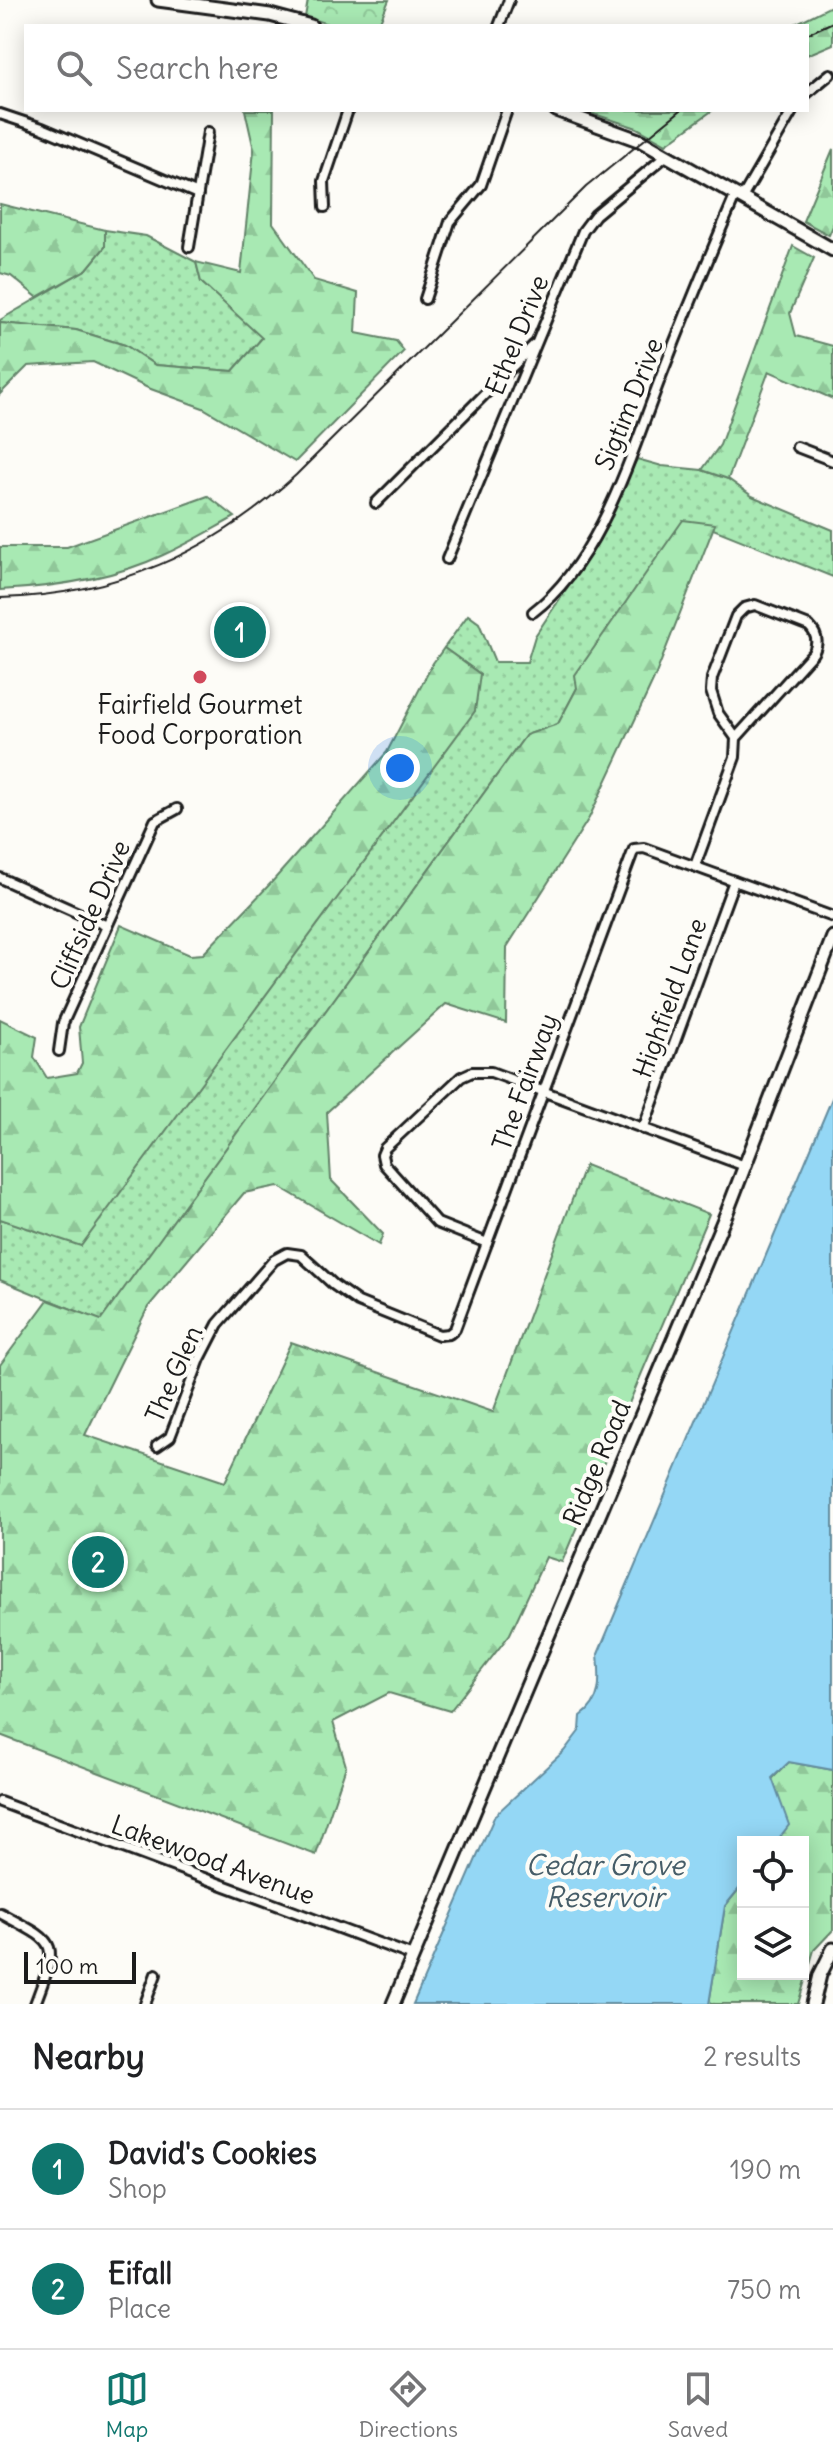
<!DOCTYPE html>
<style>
:root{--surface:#fff;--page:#f6f6f6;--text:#202124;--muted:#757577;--line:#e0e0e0;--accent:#0f766e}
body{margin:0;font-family:Delius,sans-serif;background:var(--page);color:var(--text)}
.controls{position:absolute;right:24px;bottom:24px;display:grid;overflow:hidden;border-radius:0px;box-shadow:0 4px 20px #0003}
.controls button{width:72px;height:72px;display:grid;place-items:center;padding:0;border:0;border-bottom:2px solid var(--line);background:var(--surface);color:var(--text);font:40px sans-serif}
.scale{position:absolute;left:24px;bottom:20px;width:112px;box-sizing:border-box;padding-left:8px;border:4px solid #1c1c1c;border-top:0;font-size:22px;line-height:28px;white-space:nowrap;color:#1c1c1c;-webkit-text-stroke:6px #fdfcf7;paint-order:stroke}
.you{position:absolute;left:400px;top:768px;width:28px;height:28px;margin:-20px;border:6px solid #fff;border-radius:50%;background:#1a73e8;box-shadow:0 0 0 12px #1a73e833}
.badge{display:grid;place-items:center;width:52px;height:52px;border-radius:50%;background:var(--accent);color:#fff;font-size:26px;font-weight:700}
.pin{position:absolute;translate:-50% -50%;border:4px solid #fff;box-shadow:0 2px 8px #0006}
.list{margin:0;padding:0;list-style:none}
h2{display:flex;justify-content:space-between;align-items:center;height:104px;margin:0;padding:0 32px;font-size:34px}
h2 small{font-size:26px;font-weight:400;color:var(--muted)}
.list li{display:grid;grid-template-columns:52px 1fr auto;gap:24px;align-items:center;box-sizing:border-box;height:120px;padding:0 32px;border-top:2px solid var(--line)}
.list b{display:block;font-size:30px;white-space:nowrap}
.list p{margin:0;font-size:26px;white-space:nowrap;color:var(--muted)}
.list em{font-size:26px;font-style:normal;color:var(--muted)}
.icon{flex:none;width:44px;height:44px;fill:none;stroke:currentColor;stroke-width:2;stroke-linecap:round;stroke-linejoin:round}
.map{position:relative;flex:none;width:833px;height:2004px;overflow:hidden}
.search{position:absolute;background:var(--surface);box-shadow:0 4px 20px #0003;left:24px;right:24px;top:24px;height:88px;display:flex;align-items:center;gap:20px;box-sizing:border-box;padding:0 28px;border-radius:0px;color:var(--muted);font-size:30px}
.sheet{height:344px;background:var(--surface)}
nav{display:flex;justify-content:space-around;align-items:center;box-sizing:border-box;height:112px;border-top:2px solid var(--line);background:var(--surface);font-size:22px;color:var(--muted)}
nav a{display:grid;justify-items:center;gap:4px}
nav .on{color:var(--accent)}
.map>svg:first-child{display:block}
.grass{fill:url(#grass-dots);stroke:#628268;stroke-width:2}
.forest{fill:url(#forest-firs);stroke:#628268;stroke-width:2}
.park{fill:url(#park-crowns);stroke:#628268;stroke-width:2}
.water{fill:#94d7f5;stroke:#648c9e;stroke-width:2}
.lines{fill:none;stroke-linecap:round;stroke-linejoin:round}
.street-casing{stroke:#1c1c1c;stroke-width:14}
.secondary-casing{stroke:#1c1c1c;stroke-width:17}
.street{stroke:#fdfcf7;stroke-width:8}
.secondary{stroke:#fdfcf7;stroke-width:11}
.rail{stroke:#1c1c1c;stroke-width:2}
.poi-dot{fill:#d1495b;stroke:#fdfcf7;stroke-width:3}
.labels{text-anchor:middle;stroke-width:8;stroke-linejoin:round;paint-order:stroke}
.street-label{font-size:26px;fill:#1c1c1c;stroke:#fdfcf7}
.poi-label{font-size:26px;fill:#1c1c1c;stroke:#fdfcf7}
.water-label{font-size:28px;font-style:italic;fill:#465d68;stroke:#fdfcf7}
</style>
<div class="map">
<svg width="833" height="2004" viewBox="0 0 833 2004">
<defs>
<pattern id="grass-dots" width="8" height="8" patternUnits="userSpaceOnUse" patternTransform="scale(2)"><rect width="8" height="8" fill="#a8e9b3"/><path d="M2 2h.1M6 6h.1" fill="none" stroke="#90c799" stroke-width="1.8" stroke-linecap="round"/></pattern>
<pattern id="forest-firs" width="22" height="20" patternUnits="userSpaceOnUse" patternTransform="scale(2)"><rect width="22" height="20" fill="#a8e9b3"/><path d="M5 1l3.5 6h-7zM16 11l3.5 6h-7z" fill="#90c799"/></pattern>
<pattern id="park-crowns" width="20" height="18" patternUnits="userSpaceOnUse" patternTransform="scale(2)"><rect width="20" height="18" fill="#a8e9b3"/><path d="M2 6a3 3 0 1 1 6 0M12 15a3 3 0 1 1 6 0" fill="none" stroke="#90c799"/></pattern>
</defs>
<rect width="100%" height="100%" fill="#fdfcf7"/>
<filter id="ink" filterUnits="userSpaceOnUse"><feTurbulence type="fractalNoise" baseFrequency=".0125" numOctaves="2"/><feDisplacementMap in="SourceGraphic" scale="16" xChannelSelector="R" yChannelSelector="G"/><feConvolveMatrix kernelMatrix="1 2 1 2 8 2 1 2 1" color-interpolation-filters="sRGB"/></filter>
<g filter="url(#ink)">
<g class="grass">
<polygon points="105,230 146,236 196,262 201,282 263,337 233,371 155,365 125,345 76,330 0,323 0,320 87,269 105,247"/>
<polygon points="637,459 662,466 702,470 728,479 752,496 833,530 833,577 713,529 714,525 577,688 558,724 526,735 101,1321 0,1280 0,1219 10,1221 480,674 444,648 468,615 479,623 495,662 527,662 535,636 585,561"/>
</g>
<g class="forest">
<polygon points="833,5 833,44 807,55 807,26 791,26"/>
<polygon points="245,110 274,110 273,223 314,280 358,293 356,333 396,341 404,351 295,462 203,408 148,388 93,362 28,366 0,394 0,323 76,330 125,345 155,365 233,371 262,338 201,282 196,262 241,273 254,150"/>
<polygon points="582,110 713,110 666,144 637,128"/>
<polygon points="833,149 833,226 829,235 803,221"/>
<polygon points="0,204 105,230 105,247 87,269 37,297 11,276 0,273"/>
<polygon points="793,246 814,258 790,313 796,336 833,346 833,399 769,371 728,479 702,470 720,445"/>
<path d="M208 496 235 517C211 530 188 544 163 555 113 579 55 587 0 590V547H67Z"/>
<polygon points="683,520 715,524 654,679 589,818 507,947 506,1023 446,1004 327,1112 331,1180 383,1234 379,1245 278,1186 244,1193 148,1307 85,1435 225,1482 291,1342 493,1412 585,1165 709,1214 562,1562 546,1557 510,1634 450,1711 389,1693 333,1722 346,1766 316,1855 0,1735 0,1365 48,1300 101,1320 526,735 558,724 577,688 575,675"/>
<polygon points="444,648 480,674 475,711 81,1246 0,1219 0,1019 37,1037 34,1057 47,1078 77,1073 82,1063 79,1027 121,925 190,955 203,954 271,883 387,752 433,663"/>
<polygon points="789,1762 833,1770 833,1930 814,1950 798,2004 709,2004 725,1906 743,1884 743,1974 803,1974 803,1842 776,1842 788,1825 772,1779"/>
</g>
<polygon class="park" points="308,0 389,0 378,26 334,26 305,17"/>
<path class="water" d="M833 1096V1770L789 1762 772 1778 789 1825 776 1842H743V1884L725 1906 709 2004H413L495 1815 564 1751 580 1730 581 1716C603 1701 600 1678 598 1654Z"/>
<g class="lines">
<g class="street-casing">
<g id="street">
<polyline points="499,26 509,0"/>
<polyline points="807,93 830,74"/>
<polyline points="0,114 42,128 198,194"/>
<polyline points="742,198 793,110"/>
<polyline points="325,207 324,181 348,110"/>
<polyline points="189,247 208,132"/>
<polyline points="425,299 450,222 481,185 507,110"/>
<polyline points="797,447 833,461"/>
<polyline points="376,503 534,345"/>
<polyline points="447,559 583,231 595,215 667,155"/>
<path d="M533 612C603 559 633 447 664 369 687 310 711 252 736 194"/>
<path d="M695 866 735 757 736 738 718 713 711 691 712 678 736 616 744 608 755 605 809 626C817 634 819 643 813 653L736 738"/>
<polyline points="0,878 107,926"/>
<polyline points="59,1051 63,1023 155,821 177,809"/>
<polyline points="643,1129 734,881"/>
<polyline points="487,1243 437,1223 384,1164 382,1155 385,1148 461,1077 472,1072 491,1072 745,1166"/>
<polyline points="157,1446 170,1437 200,1359 218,1324 274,1260 287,1253 301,1255 334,1285 358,1302 439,1335 449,1334 455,1329 634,849 644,848 833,917"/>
<polyline points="0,1802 413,1956"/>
<path d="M0 1913C59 1945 59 1940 35 2004"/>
<polyline points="145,2004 156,1974"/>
</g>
</g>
<g class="secondary-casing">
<g id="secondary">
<polyline points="158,0 270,15 311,26"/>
<polyline points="556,110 641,141 833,250"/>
<polyline points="393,2004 727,1212 833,937"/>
<polyline points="813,2004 820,1975 833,1949"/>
</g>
</g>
<use href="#street" class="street"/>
<use href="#secondary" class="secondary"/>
<g class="rail">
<polyline points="807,34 833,22"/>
<path d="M0 598C116 595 211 553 296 475L586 187 681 110"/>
</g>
</g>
</g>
<circle class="poi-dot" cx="200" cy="677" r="8"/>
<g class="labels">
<g class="street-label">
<text transform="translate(517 335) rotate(-68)" y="9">Ethel Drive</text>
<text transform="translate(629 404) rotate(-68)" y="9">Sigtim Drive</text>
<text transform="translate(90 915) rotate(-66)" y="9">Cliffside Drive</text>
<text transform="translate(670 998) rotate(-70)" y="9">Highfield Lane</text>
<text transform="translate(525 1082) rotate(-70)" y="9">The Fairway</text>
<text transform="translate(174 1374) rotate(-66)" y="9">The Glen</text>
<text transform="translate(597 1463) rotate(-67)" y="9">Ridge Road</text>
<text transform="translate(213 1860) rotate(20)" y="9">Lakewood Avenue</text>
</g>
<g class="poi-label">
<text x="200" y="714">Fairfield Gourmet<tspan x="200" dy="30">Food Corporation</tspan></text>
</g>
<g class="water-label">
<text x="605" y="1875">Cedar Grove<tspan x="605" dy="32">Reservoir</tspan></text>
</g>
</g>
</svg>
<div class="controls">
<button><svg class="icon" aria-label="locate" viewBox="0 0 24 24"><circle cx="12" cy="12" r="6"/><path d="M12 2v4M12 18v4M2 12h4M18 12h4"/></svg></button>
<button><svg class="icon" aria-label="layers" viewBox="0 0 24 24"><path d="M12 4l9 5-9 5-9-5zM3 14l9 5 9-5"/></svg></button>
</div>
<div class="scale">100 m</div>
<div class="you"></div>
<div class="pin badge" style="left:240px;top:632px">1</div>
<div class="pin badge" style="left:98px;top:1562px">2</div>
<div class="search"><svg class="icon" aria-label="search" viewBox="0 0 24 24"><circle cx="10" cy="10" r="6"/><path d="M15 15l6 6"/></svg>Search here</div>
</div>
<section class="sheet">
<h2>Nearby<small>2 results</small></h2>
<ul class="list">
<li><span class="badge">1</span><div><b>David's Cookies</b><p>Shop</p></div><em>190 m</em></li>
<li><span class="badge">2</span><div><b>Eifall</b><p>Place</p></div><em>750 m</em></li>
</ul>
</section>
<nav>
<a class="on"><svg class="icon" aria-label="map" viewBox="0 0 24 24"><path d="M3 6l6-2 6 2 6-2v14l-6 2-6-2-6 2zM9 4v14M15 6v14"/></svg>Map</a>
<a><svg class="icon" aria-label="directions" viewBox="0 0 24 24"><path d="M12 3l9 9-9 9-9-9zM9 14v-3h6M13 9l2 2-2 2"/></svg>Directions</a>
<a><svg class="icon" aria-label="saved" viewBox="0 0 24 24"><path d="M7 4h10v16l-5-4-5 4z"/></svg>Saved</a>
</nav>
